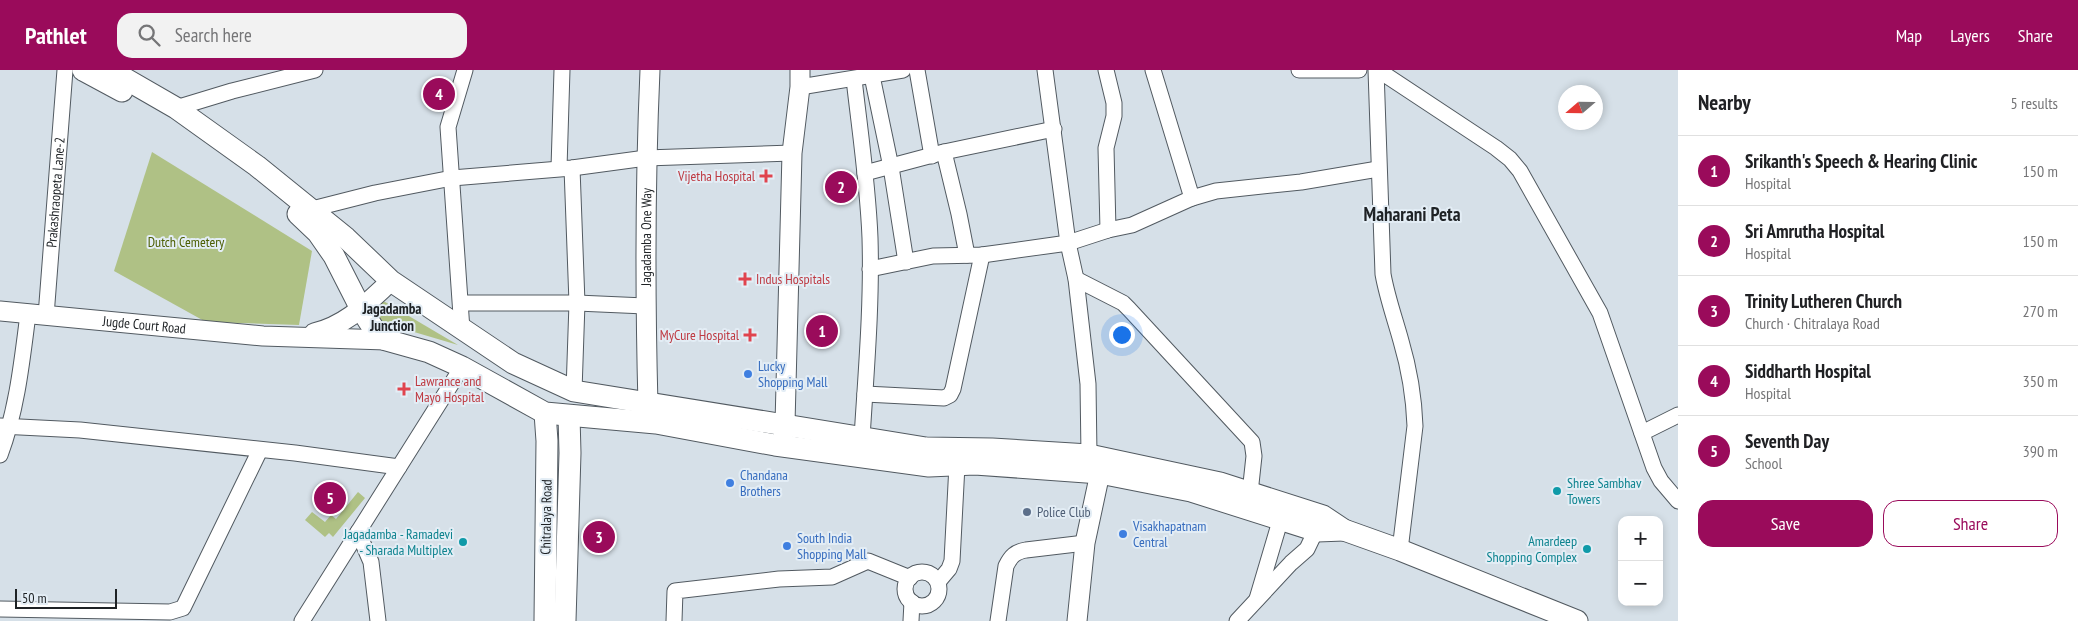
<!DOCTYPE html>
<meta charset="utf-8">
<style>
:root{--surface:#fff;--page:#f2f2f2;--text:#202124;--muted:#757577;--line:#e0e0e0;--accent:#9a0b5b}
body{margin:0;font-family:"PT Sans Narrow",sans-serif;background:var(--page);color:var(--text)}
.controls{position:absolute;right:15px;bottom:15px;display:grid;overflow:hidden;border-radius:10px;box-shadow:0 2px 8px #0003}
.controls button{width:45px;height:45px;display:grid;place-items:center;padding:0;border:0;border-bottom:1px solid var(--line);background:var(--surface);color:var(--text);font:25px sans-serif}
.compass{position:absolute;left:1558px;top:15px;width:45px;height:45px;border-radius:50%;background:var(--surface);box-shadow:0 2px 8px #0003;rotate:250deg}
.scale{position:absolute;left:15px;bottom:12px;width:102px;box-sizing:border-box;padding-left:5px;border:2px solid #1e2225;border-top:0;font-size:14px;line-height:18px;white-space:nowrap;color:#1e2225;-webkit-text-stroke:4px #e3edf5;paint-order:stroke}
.you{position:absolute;left:1121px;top:264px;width:18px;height:18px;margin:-12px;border:4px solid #fff;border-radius:50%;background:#1a73e8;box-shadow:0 0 0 8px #1a73e833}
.badge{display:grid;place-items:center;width:32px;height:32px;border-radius:50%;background:var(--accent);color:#fff;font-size:16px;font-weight:700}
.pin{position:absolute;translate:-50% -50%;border:2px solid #fff;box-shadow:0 1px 5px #0006}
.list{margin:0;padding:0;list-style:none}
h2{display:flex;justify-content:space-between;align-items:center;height:65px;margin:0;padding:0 20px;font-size:21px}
h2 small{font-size:16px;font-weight:400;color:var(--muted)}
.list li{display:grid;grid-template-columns:32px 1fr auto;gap:15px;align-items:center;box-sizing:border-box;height:70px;padding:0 20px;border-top:1px solid var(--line)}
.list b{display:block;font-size:19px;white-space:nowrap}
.list p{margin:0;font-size:16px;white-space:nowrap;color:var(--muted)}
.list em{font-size:16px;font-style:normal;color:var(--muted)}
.actions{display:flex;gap:10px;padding:15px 20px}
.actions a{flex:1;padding:11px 0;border:1px solid var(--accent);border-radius:15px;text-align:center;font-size:18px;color:var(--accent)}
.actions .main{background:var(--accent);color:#fff}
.icon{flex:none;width:28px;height:28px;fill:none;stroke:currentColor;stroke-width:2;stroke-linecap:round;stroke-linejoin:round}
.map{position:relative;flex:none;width:1678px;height:551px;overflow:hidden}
header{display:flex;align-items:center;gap:30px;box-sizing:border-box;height:70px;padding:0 25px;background:var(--accent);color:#fff}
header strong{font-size:24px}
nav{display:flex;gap:28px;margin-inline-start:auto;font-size:18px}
.search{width:350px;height:45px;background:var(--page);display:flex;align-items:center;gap:12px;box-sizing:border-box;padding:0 18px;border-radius:15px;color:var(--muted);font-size:19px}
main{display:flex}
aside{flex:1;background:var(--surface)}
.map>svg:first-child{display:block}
.green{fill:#afc185}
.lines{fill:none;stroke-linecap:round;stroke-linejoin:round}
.minor-casing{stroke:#525a61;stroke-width:17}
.tertiary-casing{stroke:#525a61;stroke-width:21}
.secondary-casing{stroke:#525a61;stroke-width:23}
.minor{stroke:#fff;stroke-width:15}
.tertiary{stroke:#fff;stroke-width:19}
.secondary{stroke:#fff;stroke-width:21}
.health-dot{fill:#e0444e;stroke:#e3edf5;stroke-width:2}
.shop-dot{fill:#3f7fe0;stroke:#e3edf5;stroke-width:2}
.culture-dot{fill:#0f9aa8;stroke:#e3edf5;stroke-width:2}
.service-dot{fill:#5c6f8a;stroke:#e3edf5;stroke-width:2}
.labels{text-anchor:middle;stroke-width:4;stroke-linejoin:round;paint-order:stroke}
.health-label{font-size:14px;fill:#be3a42;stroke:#e3edf5;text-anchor:end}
.street-label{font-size:14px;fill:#1e2225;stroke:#e3edf5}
.park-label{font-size:14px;fill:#4c5e02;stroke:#e3edf5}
.shop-label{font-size:14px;fill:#366cbe;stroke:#e3edf5;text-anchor:start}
.culture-label{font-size:14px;fill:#0d838f;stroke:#e3edf5;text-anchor:end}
.service-label{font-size:14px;fill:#4e5e75;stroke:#e3edf5;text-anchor:start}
.neighbourhood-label{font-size:15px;font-weight:bold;fill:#1e2225;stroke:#e3edf5}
.district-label{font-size:19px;font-weight:bold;fill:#1e2225;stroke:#e3edf5}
</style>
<header>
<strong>Pathlet</strong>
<div class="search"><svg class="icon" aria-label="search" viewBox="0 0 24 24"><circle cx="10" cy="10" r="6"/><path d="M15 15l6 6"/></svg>Search here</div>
<nav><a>Map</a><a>Layers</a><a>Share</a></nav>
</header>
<main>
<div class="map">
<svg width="1678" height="551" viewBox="0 0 1678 551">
<rect width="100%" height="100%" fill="#d6e0e8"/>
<g class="green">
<polygon points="152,82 312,181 299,255 206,252 114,201"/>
<polygon points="380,229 458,275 377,251 371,246 373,234"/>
<polygon points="358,422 365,428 333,467 329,463 325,467 305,450 312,442 325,452 331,445 336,449"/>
</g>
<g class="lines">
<g class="minor-casing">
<g id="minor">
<polyline points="917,0 932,86"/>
<polyline points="1045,0 1068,173 1076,209 1088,314 1089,385"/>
<polyline points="1106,0 1114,33 1114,46 1106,78 1108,160"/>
<polyline points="1153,0 1192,128"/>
<polyline points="1299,0 1359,0"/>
<path d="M1376 0 1383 204C1387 227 1395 249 1401 271 1409 298 1414 328 1415 356L1400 480"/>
<polyline points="1378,0 1496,78 1510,89 1520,101 1600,243 1654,398 1661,411 1678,431"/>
<polyline points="872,6 891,97 906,192"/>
<path d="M854 9C860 62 868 115 870 168 872 235 866 302 862 368"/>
<polyline points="800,17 903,0"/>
<polyline points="176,38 232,21 315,0"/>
<polyline points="944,82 959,144 967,185"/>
<polyline points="559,98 562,0"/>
<polyline points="572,98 577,233 574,321"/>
<polyline points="865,103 944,82 1054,59"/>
<polyline points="312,139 375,123 452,108 572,98 646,88 792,83"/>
<polyline points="870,199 933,186 982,185 1068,173 1108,160 1132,155 1192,128 1216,121 1301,112 1378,99"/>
<polyline points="1076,209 1123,233 1129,239 1252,372 1254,386 1250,423"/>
<polyline points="461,233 577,233 645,236"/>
<path id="s1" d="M46 246 65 0"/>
<polyline points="462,260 448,57 465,0"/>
<polyline points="865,324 944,328 950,325 953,319 982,185"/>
<polyline points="0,356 80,360 295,383 399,397"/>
<polyline points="1642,363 1678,345"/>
<path d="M0 385C17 340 22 291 28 244"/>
<polyline points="358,462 371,492 378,551"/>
<circle cx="922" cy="519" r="17"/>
<polyline points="938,512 949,499 952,491 957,395"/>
<polyline points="1257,529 1283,441"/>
<polyline points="0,539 170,542 183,538 260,380"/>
<polyline points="302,551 462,297"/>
<polyline points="674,551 675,521 779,509 832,507 868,491 910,508"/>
<polyline points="911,551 912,532"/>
<path d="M998 551 1006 496C1011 486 1015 482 1026 480L1085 473"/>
<polyline points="1237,551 1291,493 1307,479 1320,452"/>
</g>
</g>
<g class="tertiary-casing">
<g id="tertiary">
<path id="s2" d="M0 241 263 266 386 270"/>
<path d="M314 263C347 255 367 233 391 211"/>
<path id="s3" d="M648 335C645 223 645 112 650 0"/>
<polyline points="783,368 785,354 792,83 800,17 800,0"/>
<polyline points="1077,551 1085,473 1100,403"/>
</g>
</g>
<g class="secondary-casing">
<g id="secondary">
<polyline points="83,0 122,21"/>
<polyline points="110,0 176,38 257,96 346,168 391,211 513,293 574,321 926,378 992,379 1089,385 1220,413 1323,446 1344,460 1400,480 1577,551"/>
<polyline points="298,144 318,163 334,186 361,239 375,261 386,270 429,282 462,297 545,343 656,353 775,375 929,396 975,394 1100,403 1191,421 1317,461 1344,460"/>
<polyline points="545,343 547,371 545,551"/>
<polyline points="565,551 570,383 569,346"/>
</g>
</g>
<use href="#minor" class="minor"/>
<use href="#tertiary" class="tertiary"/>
<use href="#secondary" class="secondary"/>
</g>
<g class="health-dot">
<path d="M763.5 98.5h5v5h5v5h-5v5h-5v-5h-5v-5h5z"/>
<path d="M742.5 201.5h5v5h5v5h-5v5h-5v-5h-5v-5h5z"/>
<path d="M747.5 257.5h5v5h5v5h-5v5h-5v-5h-5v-5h5z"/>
<path d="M401.5 311.5h5v5h5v5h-5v5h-5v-5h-5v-5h5z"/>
</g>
<g class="shop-dot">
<circle cx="748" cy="304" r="5"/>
<circle cx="730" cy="413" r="5"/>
<circle cx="1123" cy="464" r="5"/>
<circle cx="787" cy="476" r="5"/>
</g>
<g class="culture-dot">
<circle cx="1557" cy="421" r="5"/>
<circle cx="463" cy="472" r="5"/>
<circle cx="1587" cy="479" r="5"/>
</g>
<circle class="service-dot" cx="1027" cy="442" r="5"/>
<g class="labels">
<g class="health-label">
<text x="755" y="111">Vijetha Hospital</text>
<text x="756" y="214" text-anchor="start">Indus Hospitals</text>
<text x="739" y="270">MyCure Hospital</text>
<text x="415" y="316" text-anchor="start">Lawrance and<tspan x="415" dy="16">Mayo Hospital</tspan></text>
</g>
<g class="street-label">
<text dy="5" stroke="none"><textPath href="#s1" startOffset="124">Prakashraopeta Lane-2</textPath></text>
<text dy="5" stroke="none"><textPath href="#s3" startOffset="168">Jagadamba One Way</textPath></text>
<text dy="5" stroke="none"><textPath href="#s2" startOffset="145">Jugde Court Road</textPath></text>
<text transform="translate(546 447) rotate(-89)" y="5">Chitralaya Road</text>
</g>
<g class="park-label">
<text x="186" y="177">Dutch Cemetery</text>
</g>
<g class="shop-label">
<text x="758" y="301">Lucky<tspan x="758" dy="16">Shopping Mall</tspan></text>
<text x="740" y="410">Chandana<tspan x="740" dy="16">Brothers</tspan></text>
<text x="1133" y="461">Visakhapatnam<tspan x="1133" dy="16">Central</tspan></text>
<text x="797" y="473">South India<tspan x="797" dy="16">Shopping Mall</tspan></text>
</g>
<g class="culture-label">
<text x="1567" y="418" text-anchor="start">Shree Sambhav<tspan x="1567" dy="16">Towers</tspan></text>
<text x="453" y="469">Jagadamba - Ramadevi<tspan x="453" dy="16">- Sharada Multiplex</tspan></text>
<text x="1577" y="476">Amardeep<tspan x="1577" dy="16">Shopping Complex</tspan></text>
</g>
<g class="service-label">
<text x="1037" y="447">Police Club</text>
</g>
<g class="neighbourhood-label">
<text x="392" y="244">Jagadamba<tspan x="392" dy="17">Junction</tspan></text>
</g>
<g class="district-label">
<text x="1412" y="151">Maharani Peta</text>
</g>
</g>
</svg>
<div class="controls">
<button>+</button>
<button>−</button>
</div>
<svg class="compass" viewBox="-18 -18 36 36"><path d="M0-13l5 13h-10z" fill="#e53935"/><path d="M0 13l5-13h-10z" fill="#757577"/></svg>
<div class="scale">50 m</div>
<div class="you"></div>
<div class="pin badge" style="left:822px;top:261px">1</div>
<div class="pin badge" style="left:841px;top:117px">2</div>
<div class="pin badge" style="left:599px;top:467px">3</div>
<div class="pin badge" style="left:439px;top:24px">4</div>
<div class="pin badge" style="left:330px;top:428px">5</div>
</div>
<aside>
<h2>Nearby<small>5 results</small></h2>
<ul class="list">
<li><span class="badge">1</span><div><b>Srikanth's Speech &amp; Hearing Clinic</b><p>Hospital</p></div><em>150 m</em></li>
<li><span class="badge">2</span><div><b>Sri Amrutha Hospital</b><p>Hospital</p></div><em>150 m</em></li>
<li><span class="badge">3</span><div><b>Trinity Lutheren Church</b><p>Church · Chitralaya Road</p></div><em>270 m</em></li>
<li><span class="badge">4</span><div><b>Siddharth Hospital</b><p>Hospital</p></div><em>350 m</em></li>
<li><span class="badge">5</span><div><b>Seventh Day</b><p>School</p></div><em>390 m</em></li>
</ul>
<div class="actions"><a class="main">Save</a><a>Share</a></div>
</aside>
</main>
